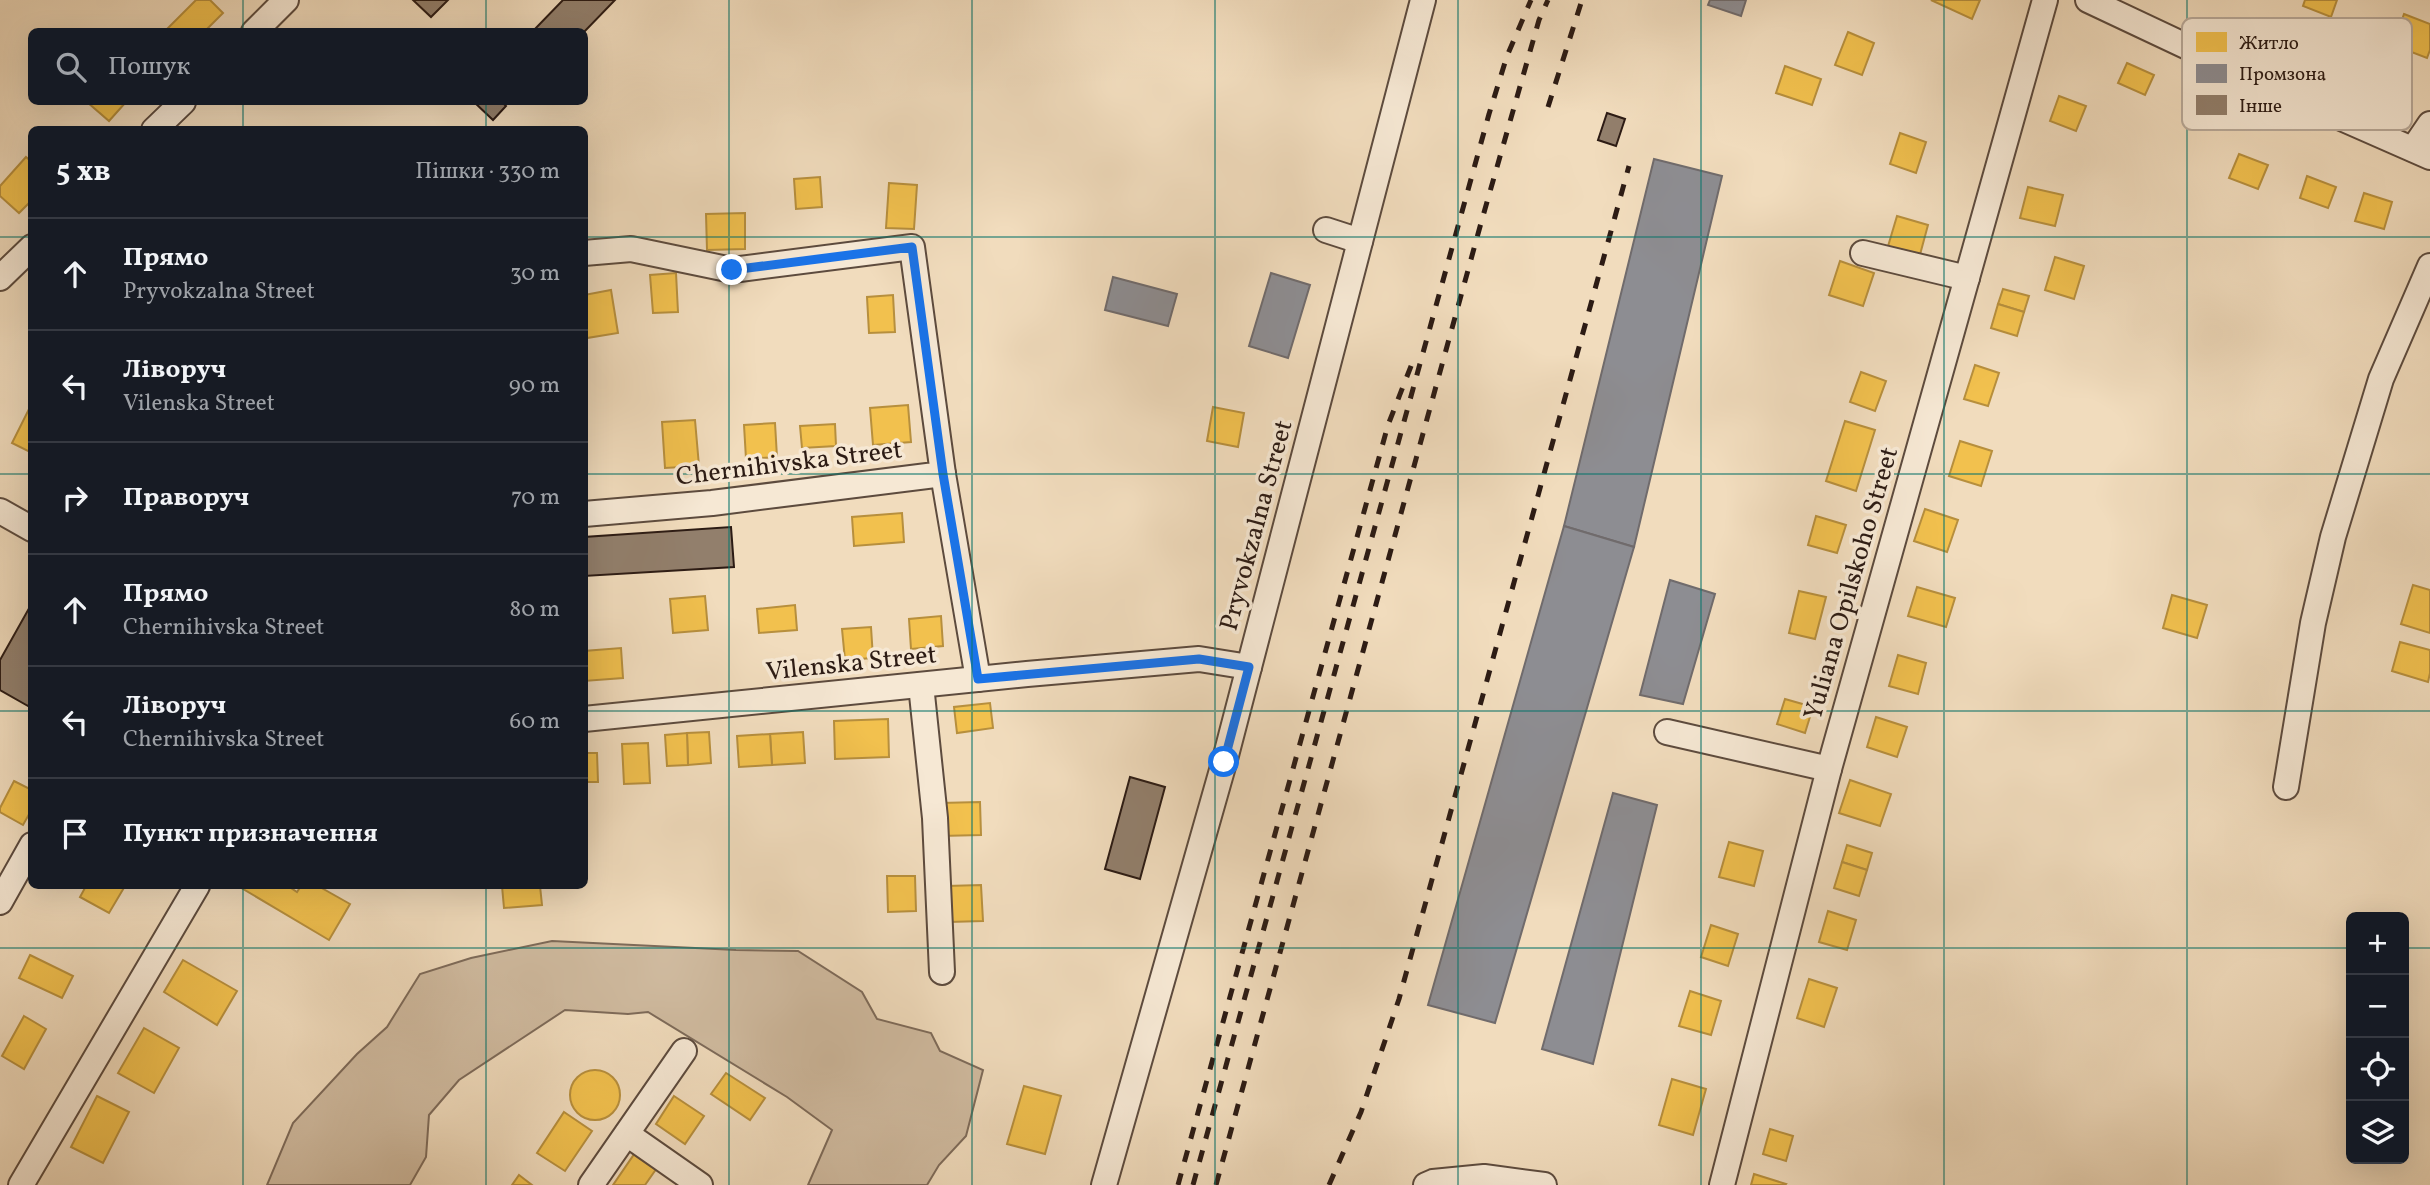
<!DOCTYPE html>
<html lang="uk">
<meta charset="utf-8">
<style>
:root{--surface:#171b24;--page:#242831;--text:#f1f3f6;--muted:#9ea1a6;--line:#363941}
body{margin:0;font-family:Vollkorn,serif;background:var(--page);color:var(--text)}
.controls{position:absolute;right:21px;bottom:21px;display:grid;overflow:hidden;border-radius:10px;box-shadow:0 7px 28px #0002}
.controls button{width:63px;height:63px;display:grid;place-items:center;padding:0;border:0;border-bottom:2px solid var(--line);background:var(--surface);color:var(--text);font:35px sans-serif}
.stop{position:absolute;width:21px;height:21px;margin:-16px;border:5px solid #1a73e8;border-radius:50%;background:#fff}
.stop.end{background:#1a73e8;border-color:#fff;box-shadow:0 2px 7px #0008}
.list{margin:0;padding:0;list-style:none}
h2{display:flex;justify-content:space-between;align-items:center;height:91px;margin:0;padding:0 28px;font-size:30px}
h2 small{font-size:23px;font-weight:400;color:var(--muted)}
.list li{display:grid;grid-template-columns:46px 1fr auto;gap:21px;align-items:center;box-sizing:border-box;height:112px;padding:0 28px;border-top:2px solid var(--line)}
.list b{display:block;font-size:26px;white-space:nowrap}
.list p{margin:0;font-size:23px;white-space:nowrap;color:var(--muted)}
.list em{font-size:23px;font-style:normal;color:var(--muted)}
.icon{flex:none;width:38px;height:38px;fill:none;stroke:currentColor;stroke-width:2;stroke-linecap:round;stroke-linejoin:round}
.map{position:relative;flex:none;width:2430px;height:1185px;overflow:hidden}
.search{position:absolute;background:var(--surface);box-shadow:0 7px 28px #0002;left:28px;top:28px;width:560px;height:77px;display:flex;align-items:center;gap:18px;box-sizing:border-box;padding:0 24px;border-radius:10px;color:var(--muted);font-size:26px}
.panel{position:absolute;background:var(--surface);box-shadow:0 7px 28px #0002;left:28px;top:126px;width:560px;height:763px;border-radius:10px}
.map>svg:first-child{display:block}
.green{fill:#d0bba0;stroke:#7e6b5a;stroke-width:2}
.homes{fill:#f2c14e;stroke:#b78f3d;stroke-width:2}
.industry{fill:#8d8d92;stroke:#706b6c;stroke-width:2}
.building{fill:#927f6c;stroke:#2c1b14;stroke-width:2}
.lines{fill:none;stroke-linecap:round;stroke-linejoin:round}
.minor-casing{stroke:#5d4b3e;stroke-width:28}
.minor{stroke:#f6e8d4;stroke-width:24}
.rail{stroke:#2c1b14;stroke-width:5;stroke-dasharray:12 12;stroke-linecap:butt}
.route{stroke:#1a73e8;stroke-width:9}
.grid{fill:none;stroke:#0f766e;stroke-width:2;stroke-opacity:0.55}
.labels{text-anchor:middle;stroke-width:7;stroke-linejoin:round;paint-order:stroke}
.street-label{font-size:26px;fill:#2c1b14;stroke:#f6e8d4}
.key{fill:#f6e8d4;stroke:#b9aa9a;stroke-width:2}
.key-label{font-size:19px;fill:#2c1b14}
</style>
<div class="map">
<svg width="2430" height="1185" viewBox="0 0 2430 1185">
<rect width="100%" height="100%" fill="#f1dcbd"/>
<filter id="stains"><feTurbulence type="fractalNoise" baseFrequency=".00286" numOctaves="4"/><feColorMatrix values="0 0 0 0 .2 0 0 0 0 .09 0 0 0 0 .02 0 0 0 .5 -.17"/></filter>
<radialGradient id="worn" r=".72"><stop offset=".6" stop-color="#630" stop-opacity="0"/><stop offset="1" stop-color="#630" stop-opacity=".3"/></radialGradient>
<polygon class="green" points="552,941 736,950 798,951 862,992 877,1019 931,1033 940,1051 983,1070 966,1136 939,1165 927,1185 808,1185 832,1130 787,1097 648,1012 628,1014 565,1010 459,1080 429,1115 426,1157 410,1185 267,1185 293,1123 357,1054 387,1027 420,974 471,958"/>
<g class="homes">
<polygon points="196,0 210,0 223,13 204,32 172,32 168,28"/>
<polygon points="1931,0 1980,0 1972,19"/>
<polygon points="2305,0 2337,0 2331,17 2303,6"/>
<polygon points="2404,14 2430,24 2430,50 2427,58 2393,45"/>
<polygon points="1848,32 1874,43 1862,75 1835,65"/>
<polygon points="2127,63 2154,75 2145,95 2118,83"/>
<polygon points="1785,66 1821,79 1812,105 1776,93"/>
<polygon points="2059,96 2086,106 2076,131 2050,121"/>
<polygon points="87,102 126,102 109,121"/>
<polygon points="1900,133 1926,142 1916,173 1890,164"/>
<polygon points="2239,154 2268,165 2258,189 2229,178"/>
<polygon points="26,157 32,162 32,200 19,213 0,196 0,186"/>
<polygon points="2307,176 2336,187 2328,208 2300,198"/>
<polygon points="820,177 822,207 796,209 794,179"/>
<polygon points="889,183 917,185 914,229 886,228"/>
<polygon points="2028,187 2063,195 2055,226 2020,218"/>
<polygon points="2364,193 2392,202 2384,229 2355,221"/>
<polygon points="745,213 745,249 707,250 706,214"/>
<polygon points="1897,216 1928,225 1918,262 1886,253"/>
<polygon points="2055,257 2084,266 2074,299 2045,290"/>
<polygon points="1840,261 1874,273 1863,306 1829,295"/>
<polygon points="676,273 678,312 653,313 650,275"/>
<polygon points="2003,289 2029,296 2024,312 1998,304"/>
<polygon points="611,290 618,333 587,338 584,321 584,295"/>
<polygon points="893,295 895,332 869,333 867,297"/>
<polygon points="1998,304 2024,312 2017,336 1991,328"/>
<polygon points="1975,365 1999,373 1988,406 1964,399"/>
<polygon points="1861,372 1886,381 1875,411 1850,402"/>
<polygon points="908,405 911,442 873,445 870,408"/>
<polygon points="30,407 32,408 32,453 12,443"/>
<polygon points="1213,407 1244,413 1238,447 1207,441"/>
<polygon points="695,420 699,466 665,468 662,422"/>
<polygon points="1845,421 1875,430 1856,491 1826,481"/>
<polygon points="775,423 777,457 746,459 744,425"/>
<polygon points="835,424 836,446 802,448 800,426"/>
<polygon points="1960,441 1992,451 1981,486 1949,476"/>
<polygon points="1925,509 1958,520 1947,552 1914,541"/>
<polygon points="902,513 904,542 854,546 852,517"/>
<polygon points="1816,516 1846,525 1837,553 1808,545"/>
<polygon points="2413,585 2430,590 2430,633 2401,624"/>
<polygon points="1917,587 1955,598 1946,627 1908,616"/>
<polygon points="1799,591 1826,597 1815,639 1789,633"/>
<polygon points="2172,595 2207,605 2197,638 2163,628"/>
<polygon points="705,596 708,630 673,633 670,599"/>
<polygon points="795,605 797,630 759,633 757,609"/>
<polygon points="941,616 943,646 911,649 909,619"/>
<polygon points="871,627 873,658 845,660 842,629"/>
<polygon points="2400,642 2430,650 2430,673 2428,682 2392,671"/>
<polygon points="621,648 623,678 584,681 584,651"/>
<polygon points="1898,655 1926,663 1918,694 1889,686"/>
<polygon points="1785,699 1813,707 1805,733 1777,724"/>
<polygon points="990,703 993,728 957,733 954,707"/>
<polygon points="1876,717 1907,727 1897,757 1867,747"/>
<polygon points="888,719 889,757 835,759 834,721"/>
<polygon points="709,732 711,763 688,765 687,733"/>
<polygon points="803,732 805,763 772,765 770,734"/>
<polygon points="687,733 688,765 667,766 665,735"/>
<polygon points="770,734 772,765 739,767 737,736"/>
<polygon points="648,743 650,783 624,784 622,744"/>
<polygon points="584,753 597,753 598,782 584,782"/>
<polygon points="1850,780 1891,794 1880,826 1839,813"/>
<polygon points="14,781 32,790 32,809 23,825 0,812 0,808"/>
<polygon points="980,802 981,835 940,836 940,803"/>
<polygon points="1729,842 1763,851 1754,886 1719,877"/>
<polygon points="1847,845 1872,853 1867,870 1842,862"/>
<polygon points="1842,862 1867,870 1859,896 1834,888"/>
<polygon points="887,876 915,876 916,911 888,912"/>
<polygon points="981,885 983,921 949,922 947,886"/>
<polygon points="86,886 125,886 109,913 80,897"/>
<polygon points="238,886 288,886 297,892 301,886 318,886 350,904 329,940"/>
<polygon points="502,886 540,886 542,905 504,908"/>
<polygon points="1828,911 1856,920 1847,950 1819,942"/>
<polygon points="1711,925 1738,934 1728,966 1701,957"/>
<polygon points="30,955 73,976 62,998 19,978"/>
<polygon points="183,960 237,991 217,1025 164,992"/>
<polygon points="1809,979 1837,988 1824,1027 1797,1018"/>
<polygon points="1690,991 1721,1001 1711,1035 1679,1026"/>
<polygon points="24,1016 46,1029 24,1069 2,1056"/>
<polygon points="144,1028 179,1048 154,1093 118,1073"/>
<circle cx="595" cy="1095" r="25"/>
<polygon points="726,1073 765,1098 750,1120 711,1094"/>
<polygon points="1672,1079 1706,1089 1693,1135 1659,1125"/>
<polygon points="1024,1086 1061,1096 1045,1154 1007,1144"/>
<polygon points="97,1096 129,1112 103,1163 71,1147"/>
<polygon points="674,1096 704,1116 685,1144 656,1124"/>
<polygon points="564,1112 592,1131 565,1171 537,1153"/>
<polygon points="1770,1129 1793,1136 1786,1161 1763,1154"/>
<polygon points="637,1150 659,1165 645,1185 613,1185"/>
<polygon points="1754,1174 1786,1184 1785,1185 1751,1185"/>
<polygon points="519,1175 532,1185 512,1185"/>
</g>
<g class="industry">
<polygon points="1710,0 1746,0 1741,16 1708,5"/>
<polygon points="1654,159 1722,176 1634,547 1564,526"/>
<polygon points="1271,273 1310,285 1288,358 1249,346"/>
<polygon points="1113,277 1177,294 1168,326 1105,310"/>
<polygon points="1564,526 1634,547 1495,1023 1428,1005"/>
<polygon points="1670,580 1715,594 1683,704 1640,695"/>
<polygon points="1613,793 1657,805 1593,1064 1542,1049"/>
</g>
<g class="building">
<polygon points="413,0 448,0 431,17"/>
<polygon points="563,0 615,0 584,32 532,32"/>
<polygon points="474,102 502,102 506,106 493,120"/>
<polygon points="1607,113 1625,119 1616,146 1598,140"/>
<polygon points="731,527 734,567 584,576 584,537"/>
<polygon points="32,603 32,700 28,706 0,690 0,660"/>
<polygon points="1130,777 1165,787 1140,879 1105,869"/>
</g>
<g class="lines">
<g class="minor-casing">
<g id="minor">
<polyline points="2088,0 2298,99 2430,157"/>
<polyline points="254,32 286,0"/>
<polyline points="154,130 183,102"/>
<polyline points="2413,149 2430,124"/>
<polyline points="1326,230 1360,241"/>
<polyline points="584,253 631,249 732,270 912,247 943,474 712,503 584,514"/>
<polyline points="1863,253 1967,278"/>
<polyline points="0,278 32,247"/>
<polyline points="943,474 978,679"/>
<polyline points="0,511 32,529"/>
<polyline points="921,685 935,818 942,972"/>
<polyline points="584,719 1027,674 1199,659 1249,667"/>
<polyline points="1667,732 1829,769"/>
<polyline points="2286,787 2313,623 2333,537 2381,379 2430,266"/>
<polyline points="0,902 32,845"/>
<polyline points="627,1134 700,1185"/>
<polyline points="21,1185 197,886"/>
<polyline points="591,1185 684,1051"/>
<polyline points="1104,1185 1224,763 1423,0"/>
<polyline points="1426,1185 1433,1182 1484,1177 1544,1185"/>
<polyline points="1722,1185 1829,769 2045,0"/>
</g>
</g>
<use href="#minor" class="minor"/>
<g class="rail">
<polyline points="1548,107 1582,0"/>
<polyline points="1178,1185 1388,425 1413,361"/>
<polyline points="1193,1185 1489,114 1507,56 1531,0"/>
<polyline points="1216,1185 1481,223 1539,20 1548,0"/>
<polyline points="1329,1185 1361,1112 1399,999 1629,166"/>
</g>
</g>
<g class="lines">
<polyline class="route" points="732,270 912,247 943,474 978,679 1199,659 1249,667 1224,762"/>
</g>
<path class="grid" d="M243 0V32M486 0V32M729 0V1185M972 0V1185M1215 0V1185M1458 0V1185M1701 0V1185M1944 0V1185M2187 0V1185M243 102V130M486 102V130M0 237H32M584 237H2430M0 474H32M584 474H2430M0 711H32M584 711H2430M243 886V1185M486 886V1185M0 948H2351M2404 948H2430"/>
<g class="labels">
<g class="street-label">
<text transform="translate(789 462) rotate(-7)" y="9">Chernihivska Street</text>
<text transform="translate(1255 525) rotate(-75)" y="9">Pryvokzalna Street</text>
<text transform="translate(1850 583) rotate(-74)" y="9">Yuliana Opilskoho Street</text>
<text transform="translate(851 662) rotate(-6)" y="9">Vilenska Street</text>
</g>
</g>
<rect x="2182" y="18" width="230" height="112" rx="10" class="key"/>
<rect x="2196" y="32" width="31" height="20" fill="#f2c14e"/>
<rect x="2196" y="64" width="31" height="19" fill="#8d8d92"/>
<rect x="2196" y="95" width="31" height="20" fill="#927f6c"/>
<g class="key-label">
<text x="2239" y="49">Житло</text>
<text x="2239" y="80">Промзона</text>
<text x="2239" y="112">Інше</text>
</g>
<rect width="100%" height="100%" filter="url(#stains)"/>
<rect width="100%" height="100%" fill="url(#worn)"/>
</svg>
<div class="controls">
<button>+</button>
<button>−</button>
<button><svg class="icon" aria-label="locate" viewBox="0 0 24 24"><circle cx="12" cy="12" r="6"/><path d="M12 2v4M12 18v4M2 12h4M18 12h4"/></svg></button>
<button><svg class="icon" aria-label="layers" viewBox="0 0 24 24"><path d="M12 4l9 5-9 5-9-5zM3 14l9 5 9-5"/></svg></button>
</div>
<div class="stop" style="left:1224px;top:762px"></div>
<div class="stop end" style="left:732px;top:270px"></div>
<div class="search"><svg class="icon" aria-label="search" viewBox="0 0 24 24"><circle cx="10" cy="10" r="6"/><path d="M15 15l6 6"/></svg>Пошук</div>
<section class="panel">
<h2>5 хв<small>Пішки · 330 m</small></h2>
<ul class="list">
<li><svg class="icon" aria-label="ahead" viewBox="0 0 24 24"><path d="M12 20V5M6 11l6-6 6 6"/></svg><div><b>Прямо</b><p>Pryvokzalna Street</p></div><em>30 m</em></li>
<li><svg class="icon" aria-label="left" viewBox="0 0 24 24"><path d="M17 20v-9H6M10 6l-5 5 5 5"/></svg><div><b>Ліворуч</b><p>Vilenska Street</p></div><em>90 m</em></li>
<li><svg class="icon" aria-label="right" viewBox="0 0 24 24"><path d="M7 20v-9h11M14 6l5 5-5 5"/></svg><div><b>Праворуч</b></div><em>70 m</em></li>
<li><svg class="icon" aria-label="ahead" viewBox="0 0 24 24"><path d="M12 20V5M6 11l6-6 6 6"/></svg><div><b>Прямо</b><p>Chernihivska Street</p></div><em>80 m</em></li>
<li><svg class="icon" aria-label="left" viewBox="0 0 24 24"><path d="M17 20v-9H6M10 6l-5 5 5 5"/></svg><div><b>Ліворуч</b><p>Chernihivska Street</p></div><em>60 m</em></li>
<li><svg class="icon" aria-label="arrive" viewBox="0 0 24 24"><path d="M6 21V4h12l-3 4 3 4H6"/></svg><div><b>Пункт призначення</b></div></li>
</ul>
</section>
</div>
